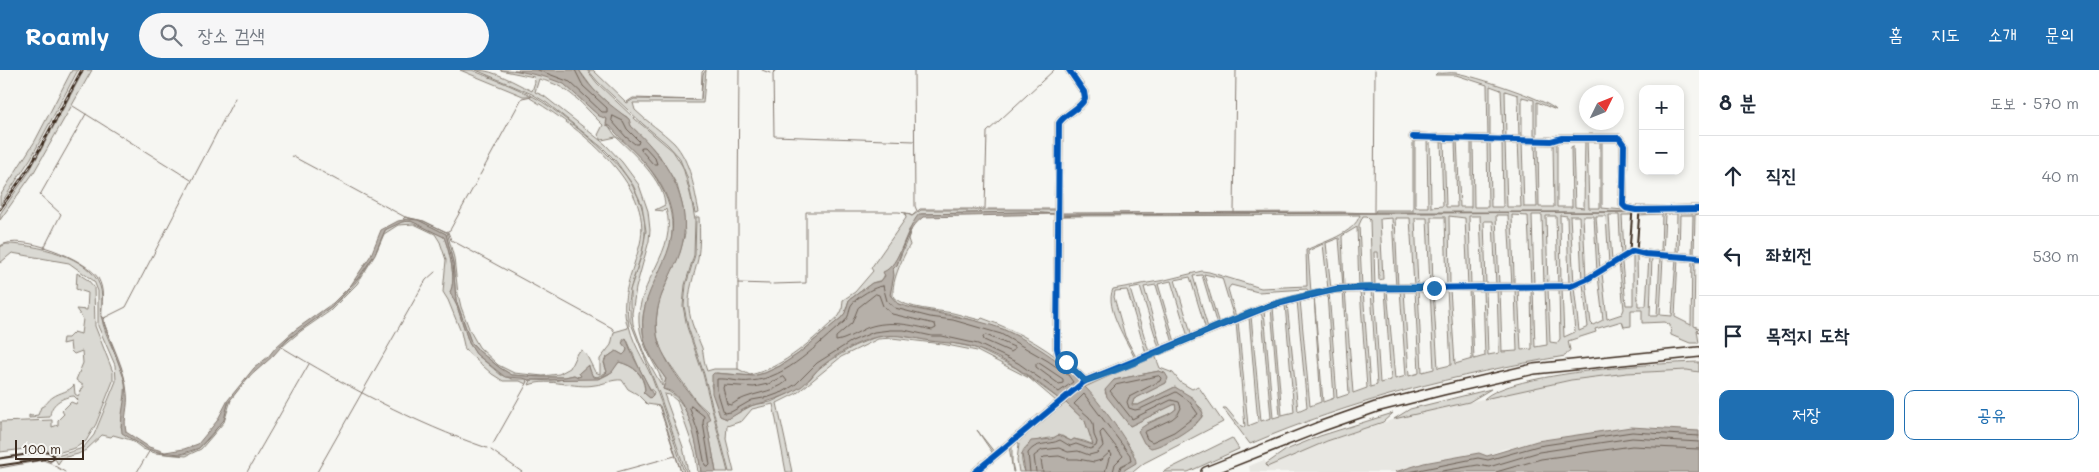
<!DOCTYPE html>
<html lang="ko">
<meta charset="utf-8">
<style>
:root{--surface:#fff;--page:#f6f6f7;--text:#1f2937;--muted:#747a83;--line:#e0e1e3;--accent:#1f6fb2}
body{margin:0;font-family:Mali,"Poor Story",sans-serif;background:var(--page);color:var(--text)}
.controls{position:absolute;right:15px;top:15px;display:grid;overflow:hidden;border-radius:10px;box-shadow:0 2px 8px #0003}
.controls button{width:45px;height:45px;display:grid;place-items:center;padding:0;border:0;border-bottom:1px solid var(--line);background:var(--surface);color:var(--text);font:25px sans-serif}
.compass{position:absolute;left:1579px;top:15px;width:45px;height:45px;border-radius:50%;background:var(--surface);box-shadow:0 2px 8px #0003;rotate:47deg}
.scale{position:absolute;left:15px;bottom:12px;width:69px;box-sizing:border-box;padding-left:5px;border:2px solid #3b2a1e;border-top:0;font-size:14px;line-height:18px;white-space:nowrap;color:#3b2a1e;-webkit-text-stroke:4px #f6f6f2;paint-order:stroke}
.stop{position:absolute;width:15px;height:15px;margin:-11px;border:4px solid #1f6fb2;border-radius:50%;background:#fff}
.stop.end{background:#1f6fb2;border-color:#fff;box-shadow:0 1px 5px #0008}
.list{margin:0;padding:0;list-style:none}
h2{display:flex;justify-content:space-between;align-items:center;height:65px;margin:0;padding:0 20px;font-size:21px}
h2 small{font-size:16px;font-weight:400;color:var(--muted)}
.list li{display:grid;grid-template-columns:32px 1fr auto;gap:15px;align-items:center;box-sizing:border-box;height:80px;padding:0 20px;border-top:1px solid var(--line)}
.list b{display:block;font-size:19px;white-space:nowrap}
.list em{font-size:16px;font-style:normal;color:var(--muted)}
.actions{display:flex;gap:10px;padding:15px 20px}
.actions a{flex:1;padding:11px 0;border:1px solid var(--accent);border-radius:10px;text-align:center;font-size:18px;color:var(--accent)}
.actions .main{background:var(--accent);color:#fff}
.icon{flex:none;width:28px;height:28px;fill:none;stroke:currentColor;stroke-width:2;stroke-linecap:round;stroke-linejoin:round}
.map{position:relative;flex:none;width:1699px;height:402px;overflow:hidden}
header{display:flex;align-items:center;gap:30px;box-sizing:border-box;height:70px;padding:0 25px;background:var(--accent);color:#fff}
header strong{font-size:24px}
nav{display:flex;gap:28px;margin-inline-start:auto;font-size:18px}
.search{width:350px;height:45px;background:var(--page);display:flex;align-items:center;gap:12px;box-sizing:border-box;padding:0 18px;border-radius:28px;color:var(--muted);font-size:19px}
main{display:flex}
aside{flex:1;background:var(--surface)}
.map>svg:first-child{display:block}
.built{fill:#e8e7e2}
.green{fill:#dad9d3;stroke:#8a8278;fill-rule:evenodd}
.water{fill:#b6b0a9;stroke:#857a71}
.lines{fill:none;stroke-linecap:round;stroke-linejoin:round}
.shore{stroke:#6c6056;stroke-width:1}
.stream{stroke:#857a71;stroke-width:1}
.minor-casing{stroke:#3b2a1e;stroke-width:9}
.trunk-casing{stroke:#3b2a1e;stroke-width:12}
.minor{stroke:#f6f6f2;stroke-width:5}
.trunk{stroke:#f6f6f2;stroke-width:9}
.rail-casing{stroke:#3b2a1e;stroke-width:3}
.rail{stroke:#f6f6f2;stroke-width:1;stroke-dasharray:4;stroke-linecap:butt}
.cycleway-casing{stroke:#f6f6f2;stroke-width:9}
.cycleway{stroke:#0057b8;stroke-width:6}
.route{stroke:#1f6fb2;stroke-width:6}
</style>
<header>
<strong>Roamly</strong>
<div class="search"><svg class="icon" aria-label="search" viewBox="0 0 24 24"><circle cx="10" cy="10" r="6"/><path d="M15 15l6 6"/></svg>장소 검색</div>
<nav><a>홈</a><a>지도</a><a>소개</a><a>문의</a></nav>
</header>
<main>
<div class="map">
<svg width="1699" height="402" viewBox="0 0 1699 402">
<rect width="100%" height="100%" fill="#f6f6f2"/>
<filter id="ink" filterUnits="userSpaceOnUse"><feTurbulence type="fractalNoise" baseFrequency=".02" numOctaves="2"/><feDisplacementMap in="SourceGraphic" scale="10" xChannelSelector="R" yChannelSelector="G"/><feConvolveMatrix kernelMatrix="1 2 1 2 8 2 1 2 1" color-interpolation-filters="sRGB"/></filter>
<g filter="url(#ink)">
<polygon class="built" points="1687,300 1699,303 1699,361 1631,357 1503,379 1487,386 1479,383 1424,393 1395,402 1250,402 1249,396 1264,390 1268,396 1327,371 1407,345 1572,310 1627,303"/>
<g class="green">
<polygon points="72,0 78,0 31,88 0,135 0,126 35,71"/>
<polygon points="84,0 92,0 34,102 0,150 0,144 29,102"/>
<path d="M460 0H472L479 3C497 10 515 17 532 26 546 33 559 44 572 54 605 80 645 113 645 160 645 191 624 216 628 249 630 270 644 289 652 308 664 339 674 371 684 402H681L660 336 647 334 637 324 628 319 622 310C612 309 605 314 595 315 574 319 550 307 529 315L531 310 555 311 562 309 601 308 609 304 619 292C634 296 643 304 645 320L643 322 650 328 653 325 654 322C645 317 632 279 626 268L623 270V274L627 279 626 282 623 285 616 281 606 288 604 293 607 302 597 307 591 305 589 295 579 303 581 306 578 307 574 305 565 307H535L512 305 500 298 481 283 471 272 456 230 453 193 446 164 422 152 403 149 405 147 423 151 447 162 454 188 458 224 461 237 470 261 479 277 498 295 514 303 543 306 559 304 570 298 577 283 582 280 586 284 595 302 600 304V289L611 275 614 262 628 258C618 228 633 202 640 174 655 113 575 55 530 28L531 26H523Z"/>
<path d="M476 0C495 0 515 13 532 21L535 12 534 7 500 0C520 0 552 3 568 17 582 29 591 42 607 49L606 53C610 57 612 61 615 65 622 71 631 75 637 83 668 119 683 151 663 197 653 218 640 237 643 262 645 279 656 295 666 309L663 319C691 328 697 375 701 402H698L695 382 677 331 670 325 664 324 683 377 688 402H686L659 323 630 251V220L642 184 646 161 642 135 633 115 615 90 604 79 547 33 532 24ZM539 9C570 16 581 34 603 55L598 65 602 70 616 67C633 83 664 111 665 135L655 140 664 141 666 139C679 181 636 211 639 253 641 275 653 290 662 310V316L645 286 633 254 632 243 636 218 649 171 650 160 648 141 639 115 622 92 605 74 544 26 535 22Z"/>
<polygon points="579,0 587,0 597,13 635,49 673,81 683,97 691,127 695,150 694,185 685,215 683,236 687,257 703,304 728,402 716,402 707,352 708,342 696,331 669,293 661,280 657,265 656,251 659,231 680,182 685,164 683,138 677,115 659,85 631,56 627,47 616,41 593,19"/>
<path d="M588 0H593L627 33 634 29 701 30 703 4 706 0 703 33H633L635 40C647 52 662 61 674 73 691 92 694 119 699 142L695 143 687 107 679 87 667 74 644 55 598 12Z"/>
<path d="M1437 3C1443 4 1450 2 1456 3 1474 6 1546 29 1556 40L1537 32V69H1534V30L1522 27V69L1519 68 1518 25 1505 21 1506 68H1503L1501 20 1490 16V68H1488L1487 15 1456 5H1435Z"/>
<path d="M1413 68H1415V137H1428L1427 68H1430L1431 137 1443 136 1441 69H1444L1446 137H1457L1455 69H1457L1460 137H1471V70H1473L1474 137H1488L1487 70H1490L1491 137H1503L1502 71H1505L1507 137H1521L1518 71H1522L1524 137H1537L1535 72H1538L1539 137H1554L1553 72 1557 70V137H1572L1571 77 1573 76 1575 137 1584 138 1585 68H1587L1589 138H1600V69H1602V138L1634 141 1633 165 1632 145H1622L1624 184 1621 186 1619 145H1609L1612 192 1609 194 1606 146H1596L1600 200 1597 202 1594 146H1583L1586 209 1582 211 1579 146H1570L1574 214 1569 215 1567 146 1560 145 1561 216H1558L1556 146H1546L1548 216H1544L1542 145H1532L1534 216H1531L1528 146 1512 145 1514 207V216H1512L1508 145H1496L1499 215H1496L1493 151H1484L1486 215 1483 216 1480 146H1469L1471 216H1468L1465 148 1449 146 1450 216H1447L1445 147H1431L1433 216H1430L1427 148H1415L1418 216 1414 217 1410 148H1395L1398 217H1396L1392 148 1380 149 1383 209 1379 210 1378 182H1374L1375 217H1372L1370 150 1366 146H1363L1359 155 1362 217H1359L1357 157 1342 166 1344 217H1343L1339 168 1326 173 1331 219H1328L1323 174 1308 181 1311 223 1309 224 1307 219 1258 222 1231 215 1228 219 1236 247 1135 289C1128 272 1104 238 1113 219L1165 210 1202 201 1209 202 1261 218 1307 216 1306 180C1323 172 1354 164 1360 145L1059 146 1103 144 1633 142H1375L1376 140H1413ZM1204 204 1222 208 1234 248 1219 254ZM1202 205 1217 255 1208 258 1193 206ZM1190 207 1206 260 1192 266 1175 210ZM1171 211 1188 267 1175 272 1158 214ZM1156 215 1173 273 1161 277 1144 217ZM1140 217 1159 278 1149 282 1130 219ZM1127 220 1146 283 1136 287 1125 266 1114 227 1115 221Z"/>
<path d="M921 140H1056V144L1025 142 921 144 909 160 896 191 886 202 882 210 872 213 849 230 845 243 841 248 798 284 780 296 765 303 753 306 716 303 711 315 720 346 727 349 753 335 771 332 790 323 810 309 820 297 854 276 876 267 896 265 933 271H942L976 278 1016 298 1059 329 1071 301 1050 287 1003 259 953 245 906 237 894 232C886 221 895 211 893 199L897 195 911 160 908 169 910 175C903 186 889 216 894 228 908 239 936 240 953 243 962 245 971 248 980 250L982 248C1018 261 1055 281 1081 309L1080 312 994 385 977 360 995 383 1056 331 1029 308 977 281 942 274 892 268 878 269 841 287 797 323 777 333 792 402H786L773 334 752 339 742 351 727 356 726 369 734 402H729L704 304 688 257 684 236 686 215 695 185 696 147H699C700 161 700 175 698 189 694 206 688 221 689 238 690 253 697 265 702 278 704 286 704 294 707 301L714 299H738L750 305C785 297 813 269 839 246L842 240 843 230 855 222 873 201 871 198 906 148 905 143 912 146Z"/>
<polygon points="1645,140 1699,140 1699,144 1695,145 1694,186 1692,186 1693,145 1680,145 1679,185 1676,185 1677,144 1665,144 1663,184 1661,184 1662,144 1639,145 1637,181 1636,158 1639,142"/>
<path d="M406 151 414 152 444 167C449 180 457 209 450 222L457 236 469 273 476 284 501 305 512 309H527L526 314 520 311H503L492 304 465 280 461 262 448 230 443 222 446 190 440 172 435 164 414 154 398 155 384 164 375 185 357 214 330 241 301 261 283 276 282 275C308 251 338 237 360 207 365 200 370 192 374 184 384 166 380 156 406 151Z"/>
<path d="M6 174C34 174 90 186 100 216 104 228 100 241 103 254 109 276 124 296 126 319 126 332 121 344 121 357 135 378 176 395 200 377 207 371 215 361 220 354 227 346 225 337 231 330L224 352 201 379 186 386 155 383 143 379 131 370 113 365 111 367 102 365 86 380 78 384 62 388 58 394 54 387 83 378 94 365 116 311 115 295 98 256V221L94 211 69 193 12 183 0 193V177Z"/>
<path d="M1633 183 1637 184 1638 236H1646L1649 186H1652L1650 246H1657L1660 187H1663L1660 245 1672 246 1676 188H1678L1675 247 1691 255 1692 189H1695L1694 256 1699 258 1697 260 1699 273H1690L1671 265 1670 255 1665 252 1642 253V240H1631V256L1624 257 1622 251 1595 259 1596 262 1568 271 1570 280 1565 286C1457 304 1351 331 1250 374L1223 338H1226L1241 356 1245 357 1236 252 1238 251 1248 356 1258 352 1249 247 1251 246 1261 351 1271 348 1262 246 1260 242 1264 240 1273 348 1280 346 1271 238 1273 237 1282 345 1294 342 1285 234 1287 233 1298 341 1307 337 1297 230H1300L1310 336 1321 332 1314 226 1323 332 1334 328 1327 223 1329 222 1337 328 1349 324 1343 220H1345L1353 323 1367 318 1360 220H1363L1370 317 1377 315 1371 220H1374L1380 313 1391 310 1385 220H1387L1395 309 1406 306 1400 219 1404 220 1409 306 1419 303 1415 219H1418L1422 302 1434 299 1430 219H1433L1438 298 1451 295 1447 219H1450L1455 294 1472 289 1469 219H1471L1474 289 1485 286 1483 219H1486L1488 285 1499 283 1497 218H1500L1502 282 1517 281 1515 218H1518L1521 280 1532 279 1531 218H1533L1535 277 1547 275 1545 218H1548L1550 272 1557 273 1560 269 1559 218H1562L1564 267 1575 262 1571 218 1574 217 1579 261 1588 257 1583 214 1586 212 1591 253 1593 255 1603 250 1598 205 1602 203 1607 249 1622 244 1624 239 1619 192 1621 190 1622 193 1626 235H1633Z"/>
<path d="M77 203 88 210 94 217 95 256 113 302V311L96 354 86 371 75 378 50 385 44 384 42 377 0 382V352L52 350V357L58 355V350L64 344 62 341 71 332 76 334 78 330 74 326C62 327 50 334 50 347L29 348V345L31 346 38 345 41 337C47 335 48 330 53 327 60 322 69 322 74 315L75 324 78 326 84 316 76 310 83 293 82 281 74 284 71 281 70 272 62 274 63 268H68L74 262 81 264 83 249 76 239 87 240 88 223 76 219Z"/>
<path d="M1155 285 1160 298 1173 303 1180 312 1192 319 1198 316 1223 352 1144 393 1133 402H1121L1126 399 1134 383 1085 317ZM1159 301 1166 313 1134 329 1132 335H1138L1175 317 1199 336 1202 339V347L1196 354 1165 373 1147 353 1169 344 1176 339 1175 334 1130 356 1105 323 1114 310Z"/>
<path d="M1699 292V302L1687 300 1627 303 1571 310 1484 329C1509 303 1659 293 1699 292Z"/>
<polygon points="1491,319 1469,332 1394,349 1410,339"/>
<path d="M1066 333 1085 351 1094 375 1084 371 1074 369 1071 371 1062 366C1040 370 1012 370 1025 402H1019L1017 390 1019 374 1018 372 1012 377V393L1014 402H1013L1009 376 1057 337 1059 338Z"/>
<polygon points="1393,343 1383,352 1327,371 1267,397 1266,394 1286,380 1320,366"/>
<polygon points="1232,368 1239,379 1188,402 1163,402"/>
</g>
<g class="water">
<path d="M514 0H579C591 21 610 35 629 49L631 56C669 90 700 140 676 193 665 216 653 238 657 265 660 286 683 315 697 333 703 340 708 341 710 350L707 352 716 402H701C698 381 690 335 673 323 670 320 665 320 663 319L666 309C656 295 644 279 643 261 638 214 686 184 669 133 656 96 631 82 610 56L606 55 607 49 599 46 564 14 545 7Z"/>
<path d="M1025 142 1056 144 923 147C907 159 903 177 897 195L893 199 894 205 890 225 898 234C926 243 956 245 984 253 1016 261 1053 286 1078 307L1079 310C1077 318 1066 325 1059 329 1034 309 1006 288 975 278 960 273 945 273 930 271 903 266 886 261 859 273 846 279 832 288 821 297 813 303 808 313 799 318 785 327 770 331 754 335 744 337 736 346 727 349L720 346 712 323V305L714 303 753 306 765 303 780 296 798 284 841 248 845 243 849 230 872 213 881 211 885 206 883 202C900 196 906 159 919 144Z"/>
<polygon points="1340,142 1375,143 1059,145 1063,143"/>
<path d="M409 149 418 150 446 164 453 193 456 230 471 272 479 281 500 298 512 305 540 307H565L574 305 578 307 581 306 579 303 588 295 593 307H601L607 302 604 292 606 288 616 281 623 285 626 282 627 279 622 273 626 268 633 286 653 325 650 328 643 322 645 320C644 304 634 296 619 292L612 302 598 309 529 310 523 308 505 307 476 284 469 273 457 236 450 222C457 210 449 180 444 167L411 151 402 152 385 160 375 184 359 207 332 237 288 269 273 286 247 309 228 333 224 350 199 378 181 384 158 382 147 379 122 363C119 345 127 329 125 311L101 246 104 248 106 247 104 249 105 255C113 278 125 299 127 323 129 336 123 348 126 362L149 377 165 382 184 379 198 374 217 351 228 330 254 298 268 287 276 277 295 260 333 233 351 215 371 185 381 160 398 151Z"/>
<path d="M1159 301 1165 303 1168 308 1166 313 1134 329 1132 335H1138L1175 317 1193 328 1203 343C1201 355 1164 376 1151 378L1144 373 1138 361C1148 350 1165 349 1176 339L1175 334 1130 356 1107 327 1105 320 1114 310Z"/>
<path d="M1081 317H1085C1095 326 1137 382 1136 393L1121 402H1025L1022 384 1031 371 1052 369 1058 365 1071 371 1074 369 1093 375 1085 351 1066 333Z"/>
<polygon points="1631,357 1699,361 1699,402 1395,402 1424,393 1479,383 1487,386 1537,371"/>
</g>
<g class="lines">
<g class="shore">
<polyline points="538,0 570,12 602,42 607,42 607,38 583,16 575,0"/>
<polygon points="613,46 623,51 627,59 639,71 638,74 635,74 626,67 612,51"/>
<polygon points="642,77 645,77 655,88 657,94 653,94 641,80"/>
<path d="M883 216 887 231 895 238 930 247 953 250 1001 264 1048 291 1068 305 1073 312 1059 322 1018 293 978 274 942 266H932L904 260H890L874 262 852 271 817 293 796 314 783 322 769 327 752 330 731 342 724 343 717 320V309C729 308 739 313 751 311 788 308 817 274 844 252 851 245 848 239 852 234 857 227 875 216 883 216Z"/>
<path d="M876 224 879 225 883 236 892 244 935 254 936 258 932 260C912 255 890 250 869 257 859 261 846 270 836 271V267L852 253 858 238Z"/>
<polygon points="986,265 1014,277 1014,280 1011,282 984,270 983,267"/>
<polygon points="1039,293 1063,309 1063,313 1059,314 1036,297 1036,294"/>
<polygon points="1159,306 1161,308 1160,311 1129,327 1127,332 1129,338 1135,340 1140,339 1176,322 1189,331 1198,344 1174,362 1152,372 1147,369 1144,362 1172,349 1178,344 1181,338 1179,332 1171,330 1132,349 1110,321 1116,315"/>
<path d="M784 307 787 311C773 324 748 322 731 335L727 334 723 318 724 315 754 317 768 314Z"/>
<polygon points="691,336 704,346 703,353 710,395 708,397 705,395 699,365 690,339"/>
<path d="M1030 402 1028 383C1036 371 1048 376 1060 370L1070 376 1076 374 1090 379 1096 376 1097 372 1094 365 1093 353 1089 347 1074 334 1084 324 1130 385 1131 391 1121 396 1119 402"/>
<polyline points="1036,402 1034,386 1042,380 1059,378 1068,382 1078,381 1089,385 1097,383 1103,376 1100,363 1103,360 1123,386 1115,394 1113,402"/>
<polyline points="1043,402 1041,390 1044,387 1059,386 1068,389 1078,389 1094,392 1101,390 1110,382 1112,385 1109,388 1105,402"/>
<polyline points="1409,402 1478,388 1488,390 1538,376 1632,362 1699,366"/>
<polyline points="1436,402 1478,395 1489,397 1539,382 1632,368 1699,372"/>
<polyline points="1496,402 1541,389 1632,376 1699,379"/>
</g>
<g class="stream">
<polyline points="762,0 770,3"/>
<polyline points="776,0 773,3 774,66 914,71"/>
<polyline points="914,0 915,136 917,141"/>
<polyline points="627,32 633,28 699,30 701,28 702,2 704,0"/>
<polyline points="73,36 191,110"/>
<polyline points="292,86 320,101"/>
<polyline points="322,102 405,147 424,151 446,162 450,160 478,109"/>
<polyline points="480,105 522,28 532,26"/>
<polyline points="988,139 1056,139"/>
<polyline points="738,141 739,0"/>
<polyline points="1374,142 1375,0"/>
<polyline points="1676,142 1699,142"/>
<polyline points="1234,143 1236,0"/>
<polyline points="1375,143 1632,142"/>
<polyline points="448,162 451,170 612,258 614,261"/>
<path d="M0 176C20 162 86 189 98 208 105 220 102 233 101 246"/>
<polyline points="44,178 61,144 40,125 86,44"/>
<polyline points="738,213 770,214"/>
<polyline points="773,214 806,213 806,142 898,142 907,143 912,146 920,139 985,139 987,62 1054,0"/>
<polyline points="106,247 126,237 235,28"/>
<polyline points="1698,261 1699,262"/>
<path d="M280 276C346 316 414 353 487 378"/>
<polyline points="738,299 738,143"/>
<polyline points="659,336 681,402"/>
<polyline points="493,374 529,310"/>
<polyline points="491,380 522,402"/>
<polyline points="53,395 65,402"/>
<polyline points="0,398 43,390 51,393"/>
<polyline points="137,402 150,380"/>
<polyline points="247,402 309,294"/>
<polyline points="317,402 415,229 426,210 435,202"/>
<polyline points="617,402 675,386"/>
</g>
<g class="minor-casing">
<g id="minor">
<path d="M1069 0 1084 22 1085 28C1080 40 1066 42 1059 53L1057 278 1059 286 1085 311"/>
<polyline points="1413,67 1551,71 1561,68 1619,68 1624,75 1623,135 1626,138 1636,140 1699,139"/>
<polyline points="1633,181 1636,140"/>
<polyline points="0,392 47,385 50,387"/>
<polyline points="975,402 1085,311 1269,236 1336,219 1571,216 1589,208 1633,181 1645,184 1699,188"/>
</g>
</g>
<g class="trunk-casing">
<polyline id="trunk" points="1206,402 1322,356 1376,337 1443,320 1534,299 1699,282"/>
</g>
<use href="#minor" class="minor"/>
<use href="#trunk" class="trunk"/>
<g class="rail-casing">
<polyline id="rail" points="0,139 31,95 82,0"/>
</g>
<use href="#rail" class="rail"/>
<g class="cycleway-casing">
<g id="cycleway">
<path d="M1069 0 1084 22 1085 28C1080 40 1066 42 1059 53L1057 278 1059 286 1085 311"/>
<polyline points="1413,67 1551,71 1561,68 1619,68 1624,75 1623,135 1626,138 1636,140 1699,139"/>
<polyline points="975,402 1085,311 1269,236 1336,219 1571,216 1589,208 1633,181 1645,184 1699,188"/>
</g>
</g>
<use href="#cycleway" class="cycleway"/>
</g>
</g>
<g class="lines" filter="url(#ink)">
<path class="route" d="M1066 292 1085 311C1169 285 1246 232 1335 220 1367 215 1401 218 1434 218"/>
</g>
</svg>
<div class="controls">
<button>+</button>
<button>−</button>
</div>
<svg class="compass" viewBox="-18 -18 36 36"><path d="M0-13l5 13h-10z" fill="#e53935"/><path d="M0 13l5-13h-10z" fill="#747a83"/></svg>
<div class="scale">100 m</div>
<div class="stop" style="left:1066px;top:292px"></div>
<div class="stop end" style="left:1434px;top:218px"></div>
</div>
<aside>
<h2>8 분<small>도보 · 570 m</small></h2>
<ul class="list">
<li><svg class="icon" aria-label="ahead" viewBox="0 0 24 24"><path d="M12 20V5M6 11l6-6 6 6"/></svg><div><b>직진</b></div><em>40 m</em></li>
<li><svg class="icon" aria-label="left" viewBox="0 0 24 24"><path d="M17 20v-9H6M10 6l-5 5 5 5"/></svg><div><b>좌회전</b></div><em>530 m</em></li>
<li><svg class="icon" aria-label="arrive" viewBox="0 0 24 24"><path d="M6 21V4h12l-3 4 3 4H6"/></svg><div><b>목적지 도착</b></div></li>
</ul>
<div class="actions"><a class="main">저장</a><a>공유</a></div>
</aside>
</main>
